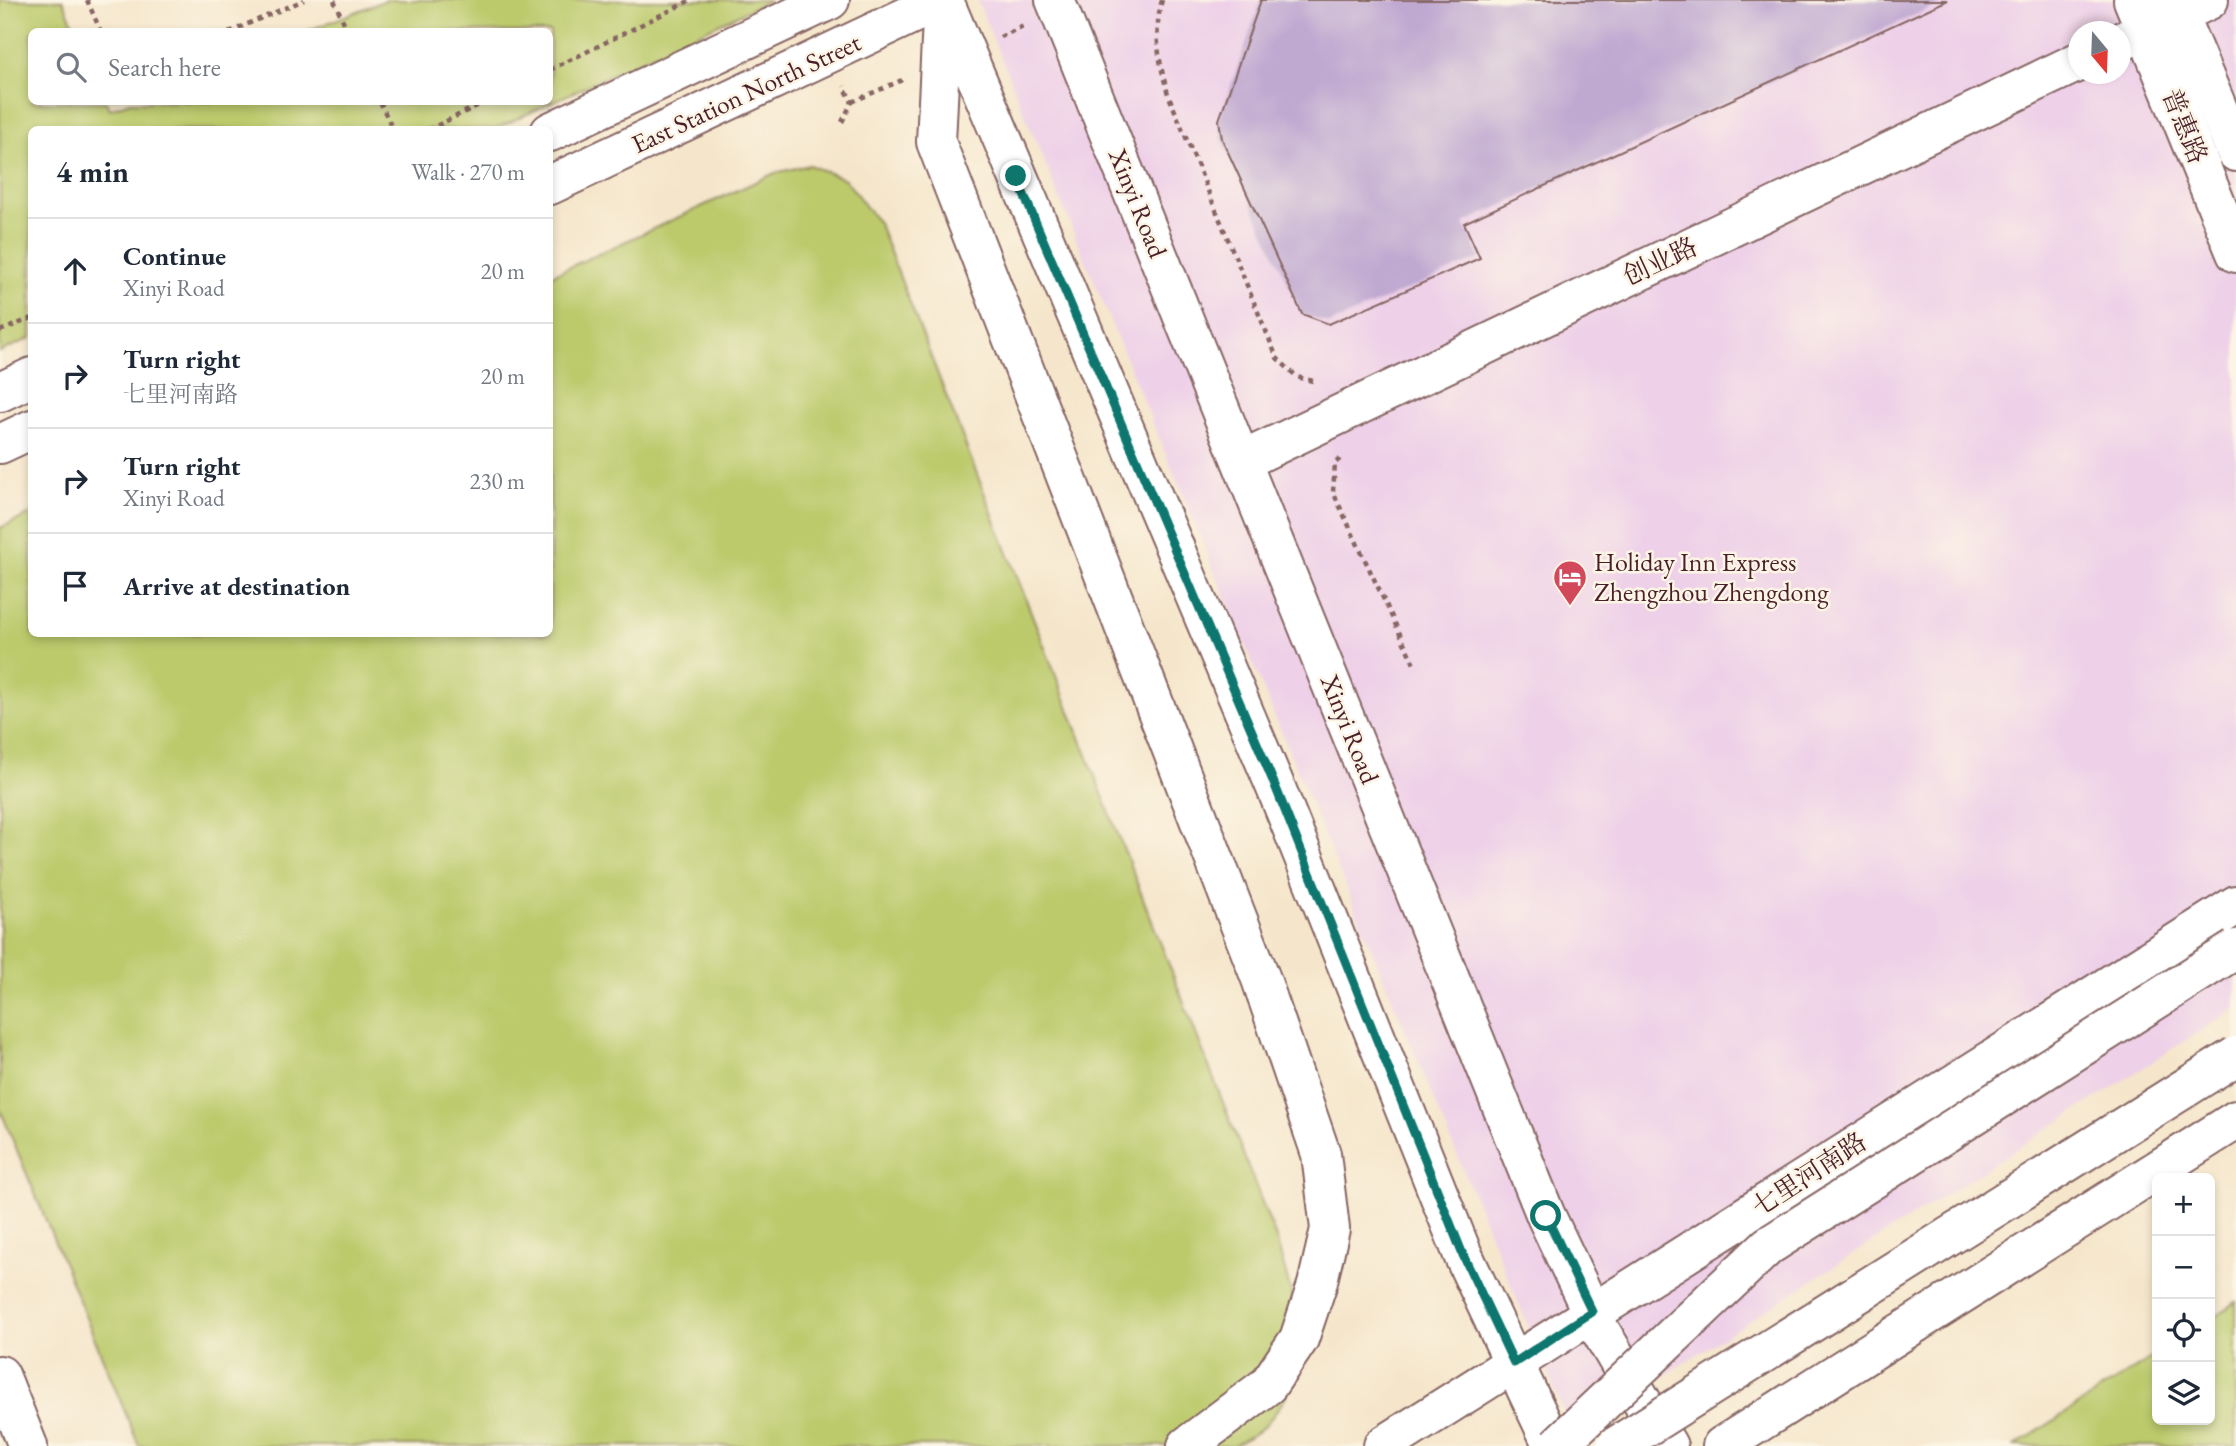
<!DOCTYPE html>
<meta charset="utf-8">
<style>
:root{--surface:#fff;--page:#f6f6f7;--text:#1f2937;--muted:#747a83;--line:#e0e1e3}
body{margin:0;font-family:"EB Garamond","Noto Serif SC",serif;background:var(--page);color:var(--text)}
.controls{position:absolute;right:21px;bottom:21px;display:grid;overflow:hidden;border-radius:10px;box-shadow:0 4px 10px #0003}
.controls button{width:63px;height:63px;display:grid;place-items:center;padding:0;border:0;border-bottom:2px solid var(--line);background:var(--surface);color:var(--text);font:35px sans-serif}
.compass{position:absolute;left:2068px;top:21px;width:63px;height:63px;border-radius:50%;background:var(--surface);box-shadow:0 4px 10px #0003;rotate:161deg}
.stop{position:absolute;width:21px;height:21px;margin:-16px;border:5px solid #0f766e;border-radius:50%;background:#fff}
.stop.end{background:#0f766e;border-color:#fff;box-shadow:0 2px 7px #0008}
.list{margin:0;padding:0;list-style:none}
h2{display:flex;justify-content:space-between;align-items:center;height:91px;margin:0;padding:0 28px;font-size:30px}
h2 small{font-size:23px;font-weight:400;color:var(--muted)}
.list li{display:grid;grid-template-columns:46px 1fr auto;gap:21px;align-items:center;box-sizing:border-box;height:105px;padding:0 28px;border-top:2px solid var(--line)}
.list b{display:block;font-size:26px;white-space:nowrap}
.list p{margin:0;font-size:23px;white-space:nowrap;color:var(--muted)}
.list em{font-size:23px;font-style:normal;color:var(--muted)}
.icon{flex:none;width:38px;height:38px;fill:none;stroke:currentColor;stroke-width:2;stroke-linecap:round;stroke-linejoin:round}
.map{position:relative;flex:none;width:2236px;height:1446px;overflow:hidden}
.search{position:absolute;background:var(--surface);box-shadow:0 4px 10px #0003;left:28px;top:28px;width:525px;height:77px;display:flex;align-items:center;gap:18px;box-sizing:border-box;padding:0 24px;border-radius:10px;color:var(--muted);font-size:26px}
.panel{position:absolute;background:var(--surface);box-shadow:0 4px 10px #0003;left:28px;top:126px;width:525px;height:511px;border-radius:10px}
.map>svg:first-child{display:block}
.built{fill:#eed0e8;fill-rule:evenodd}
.green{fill:#bcca6c;stroke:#83744c;stroke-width:2}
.building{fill:#c0a9d1}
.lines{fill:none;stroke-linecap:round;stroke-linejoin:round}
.minor-casing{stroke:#866563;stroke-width:42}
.tertiary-casing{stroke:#866563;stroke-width:42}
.path{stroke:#866563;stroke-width:4.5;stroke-dasharray:5 5;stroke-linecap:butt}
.minor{stroke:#fff;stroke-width:38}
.tertiary{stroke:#fff;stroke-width:38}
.tertiary-bridge-casing{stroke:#866563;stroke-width:42;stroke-linecap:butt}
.tertiary-bridge{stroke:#fff;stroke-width:38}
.route{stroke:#0f766e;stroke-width:9}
.labels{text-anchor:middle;stroke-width:5;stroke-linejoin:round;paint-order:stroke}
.street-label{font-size:26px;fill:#4a1f2b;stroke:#fcf5e5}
.poi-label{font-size:26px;fill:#4a1f2b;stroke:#fcf5e5;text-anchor:start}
</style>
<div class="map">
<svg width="2236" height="1446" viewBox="0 0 2236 1446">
<rect width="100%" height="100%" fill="#fcf5e5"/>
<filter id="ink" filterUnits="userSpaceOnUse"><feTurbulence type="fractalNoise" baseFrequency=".0143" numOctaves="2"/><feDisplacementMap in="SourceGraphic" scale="14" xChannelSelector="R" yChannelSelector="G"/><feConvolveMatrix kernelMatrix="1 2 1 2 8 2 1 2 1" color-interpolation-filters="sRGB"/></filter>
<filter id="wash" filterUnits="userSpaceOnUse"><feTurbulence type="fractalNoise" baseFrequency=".00686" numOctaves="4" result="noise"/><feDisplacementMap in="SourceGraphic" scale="28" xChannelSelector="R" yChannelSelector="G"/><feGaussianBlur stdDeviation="1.57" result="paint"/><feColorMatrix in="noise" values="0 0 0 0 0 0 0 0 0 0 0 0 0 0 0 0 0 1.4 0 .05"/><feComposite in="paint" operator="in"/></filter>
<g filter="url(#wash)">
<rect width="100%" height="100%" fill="#f5e6cb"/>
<path class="built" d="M977 0H2236V1008L1573 1434ZM2078 32H2120V74H2078Z"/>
<g class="green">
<polygon points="0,0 63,0 76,31 32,32 32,102 106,102 110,109 130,102 550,102 550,32 307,31 386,0 770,0 495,129 32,130 31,338 0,352"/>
<path d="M809 165 845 179 879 224 1276 1238C1294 1306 1320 1366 1265 1425 1257 1434 1243 1440 1233 1446H139L0 1109V528L31 514 32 634H550V276L775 173Z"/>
<polygon points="2236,1302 2236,1446 2015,1446 2157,1354 2157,1420 2210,1420 2210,1320"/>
</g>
<g id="blocks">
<polygon class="building" points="1261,0 1948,0 1464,223 1480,258 1329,324 1302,314 1222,139 1219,120"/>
</g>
</g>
<g filter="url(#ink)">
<use href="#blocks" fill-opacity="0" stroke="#866563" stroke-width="2"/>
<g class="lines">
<g class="minor-casing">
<g id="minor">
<polyline points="2133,0 2236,253"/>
<polyline points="2172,0 2236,152"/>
<polyline points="2120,42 2209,0"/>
<polyline points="1242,461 2078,62"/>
</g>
</g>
<g class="tertiary-casing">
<g id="tertiary">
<polyline points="943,0 936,142 1261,979 1321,1154 1330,1229 1317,1285 1299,1339 1268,1385 1187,1446"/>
<polyline points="1055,0 1546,1216 1600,1330 1668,1446"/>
<polyline points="947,8 1276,788 1463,1255 1553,1446"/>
<polyline points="550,132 830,0"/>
<polyline points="550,185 942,0"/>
<polyline points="0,392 32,377"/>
<polyline points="0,444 32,429"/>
<polyline points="0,1375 28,1446"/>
<polyline points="1383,1446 2236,905"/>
<polyline points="1722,1446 2236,1120"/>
</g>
</g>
<g class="path">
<polyline points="87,0 101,32"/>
<polyline points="334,0 348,32"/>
<path d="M1162 0C1153 33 1159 62 1168 94L1277 358 1297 377 1317 382"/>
<polyline points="229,32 304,0"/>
<polyline points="1000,37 1024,26"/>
<polyline points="550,70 691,0"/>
<polyline points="380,102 393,130"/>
<polyline points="852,102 902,80"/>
<polyline points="842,122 852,102 844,86"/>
<polyline points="428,130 485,102"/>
<polyline points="0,331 32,318"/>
<polyline points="1340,459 1335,463 1333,492 1416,668"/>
</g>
<use href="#minor" class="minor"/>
<use href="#tertiary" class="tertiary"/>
<g class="tertiary-bridge-casing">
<g id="tertiary-bridge">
<polyline points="1557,1446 1768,1246 2236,949"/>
<polyline points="1616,1446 2236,1056"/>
</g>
</g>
<use href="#tertiary-bridge" class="tertiary-bridge"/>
</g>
</g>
<g class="lines" filter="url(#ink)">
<polyline class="route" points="1016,176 1276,788 1463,1255 1514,1363 1592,1312 1546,1216"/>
</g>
<defs>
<g id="hotel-pin" transform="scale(1.75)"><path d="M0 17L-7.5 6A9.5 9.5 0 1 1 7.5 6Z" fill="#d1495b" stroke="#fcf5e5"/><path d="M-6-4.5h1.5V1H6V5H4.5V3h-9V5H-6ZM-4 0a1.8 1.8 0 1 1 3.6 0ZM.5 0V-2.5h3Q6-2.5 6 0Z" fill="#fff"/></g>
</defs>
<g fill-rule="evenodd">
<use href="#hotel-pin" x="1570" y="577"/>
</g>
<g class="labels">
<g class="street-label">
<text transform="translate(746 93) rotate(-25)" y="9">East Station North Street</text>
<text transform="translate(2185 126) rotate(68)" y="9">普惠路</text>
<text transform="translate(1138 203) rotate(68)" y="9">Xinyi Road</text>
<text transform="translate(1660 261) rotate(-25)" y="9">创业路</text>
<text transform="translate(1350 729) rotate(68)" y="9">Xinyi Road</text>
<text transform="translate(1809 1174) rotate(-33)" y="9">七里河南路</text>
</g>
<g class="poi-label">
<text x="1594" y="571">Holiday Inn Express<tspan x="1594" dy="30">Zhengzhou Zhengdong</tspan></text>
</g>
</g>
</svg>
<div class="controls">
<button>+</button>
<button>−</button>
<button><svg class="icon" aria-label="locate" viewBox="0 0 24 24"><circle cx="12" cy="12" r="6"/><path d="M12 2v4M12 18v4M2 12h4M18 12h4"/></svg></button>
<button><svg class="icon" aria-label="layers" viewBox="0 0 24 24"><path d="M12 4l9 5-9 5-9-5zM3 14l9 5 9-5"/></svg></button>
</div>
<svg class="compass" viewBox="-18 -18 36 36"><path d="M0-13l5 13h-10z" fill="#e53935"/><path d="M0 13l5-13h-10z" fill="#747a83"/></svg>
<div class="stop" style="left:1546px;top:1216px"></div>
<div class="stop end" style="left:1016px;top:176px"></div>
<div class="search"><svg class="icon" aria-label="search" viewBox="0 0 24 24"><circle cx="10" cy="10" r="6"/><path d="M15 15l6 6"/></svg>Search here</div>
<section class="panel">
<h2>4 min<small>Walk · 270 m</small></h2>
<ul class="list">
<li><svg class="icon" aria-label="ahead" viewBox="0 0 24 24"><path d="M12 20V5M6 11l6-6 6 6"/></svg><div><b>Continue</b><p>Xinyi Road</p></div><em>20 m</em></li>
<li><svg class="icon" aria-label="right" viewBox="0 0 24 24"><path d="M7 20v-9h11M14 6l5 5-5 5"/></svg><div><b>Turn right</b><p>七里河南路</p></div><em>20 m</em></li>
<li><svg class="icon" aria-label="right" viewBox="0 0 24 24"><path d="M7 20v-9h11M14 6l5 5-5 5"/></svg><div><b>Turn right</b><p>Xinyi Road</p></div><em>230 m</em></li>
<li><svg class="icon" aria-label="arrive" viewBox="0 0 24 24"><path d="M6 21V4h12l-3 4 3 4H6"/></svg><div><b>Arrive at destination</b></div></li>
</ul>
</section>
</div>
